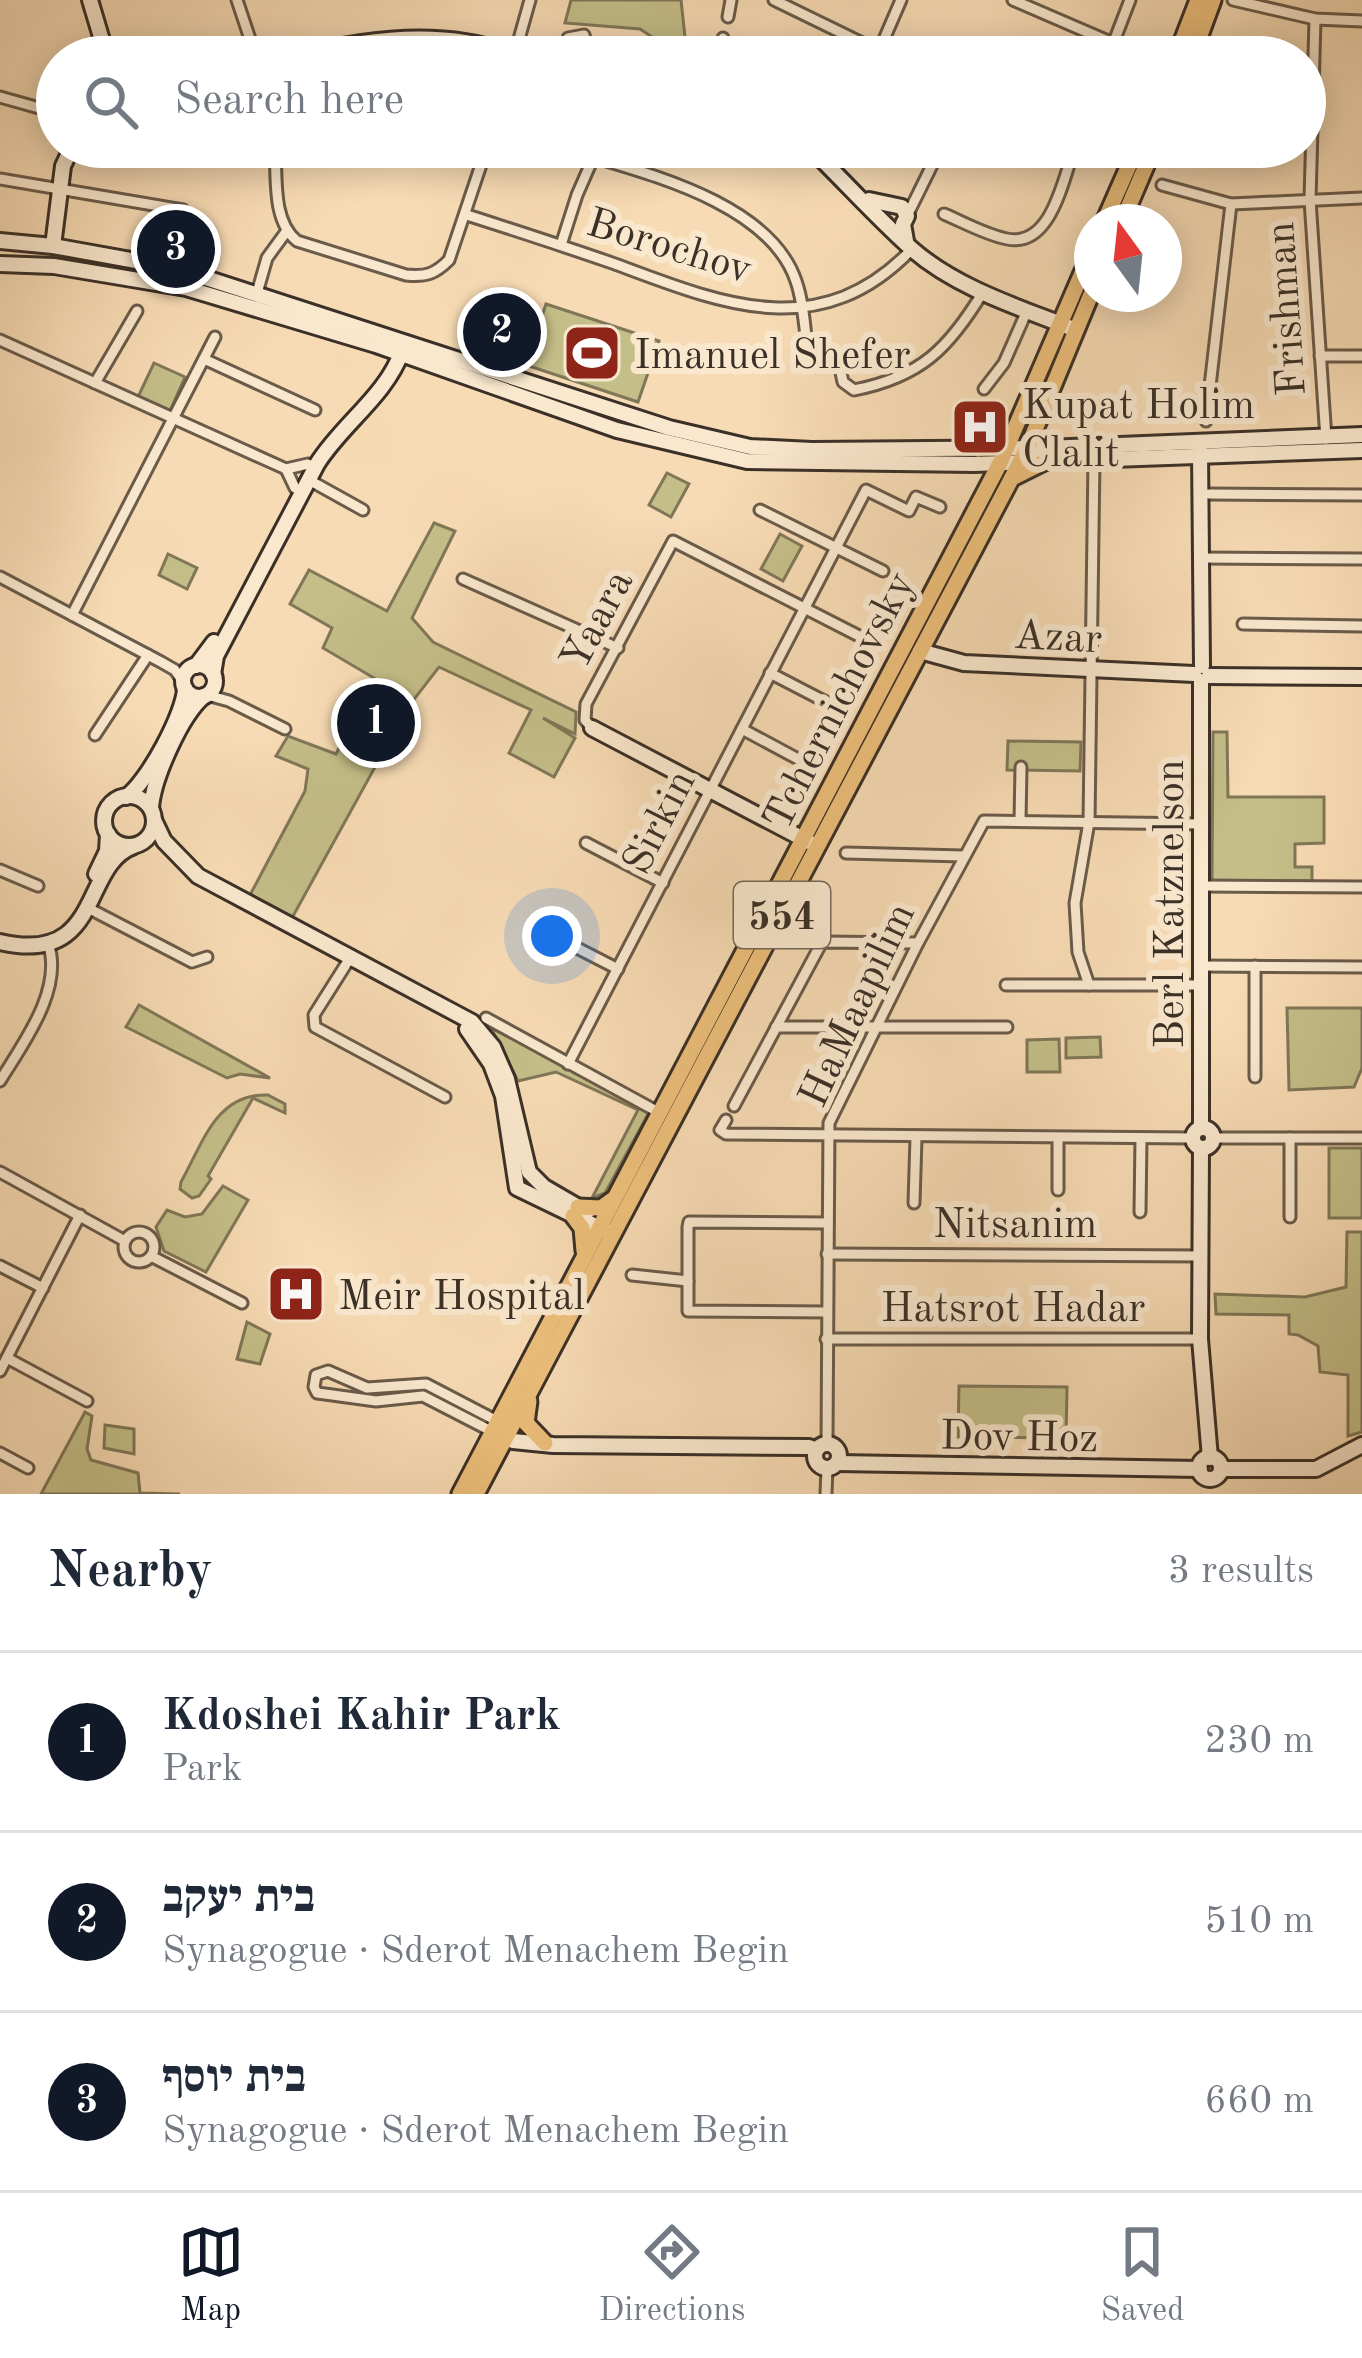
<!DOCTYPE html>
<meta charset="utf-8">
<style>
:root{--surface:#fff;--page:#f6f6f7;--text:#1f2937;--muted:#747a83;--line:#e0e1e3;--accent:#111827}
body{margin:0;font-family:"Old Standard TT","Frank Ruhl Libre",serif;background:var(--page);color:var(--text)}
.compass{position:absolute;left:1074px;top:204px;width:108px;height:108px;border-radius:50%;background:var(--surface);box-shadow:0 6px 30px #0003;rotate:345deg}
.you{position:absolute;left:552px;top:936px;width:42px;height:42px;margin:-30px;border:9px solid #fff;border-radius:50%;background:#1a73e8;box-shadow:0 0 0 18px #1a73e833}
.badge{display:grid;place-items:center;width:78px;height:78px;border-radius:50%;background:var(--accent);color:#fff;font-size:39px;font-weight:700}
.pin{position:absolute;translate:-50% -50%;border:6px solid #fff;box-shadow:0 3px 12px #0006}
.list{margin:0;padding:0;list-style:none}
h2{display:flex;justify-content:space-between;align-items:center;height:156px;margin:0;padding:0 48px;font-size:51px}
h2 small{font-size:39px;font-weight:400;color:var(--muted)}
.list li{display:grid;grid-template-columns:78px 1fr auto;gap:36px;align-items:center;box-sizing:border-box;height:180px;padding:0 48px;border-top:3px solid var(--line)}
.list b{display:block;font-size:45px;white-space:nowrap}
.list p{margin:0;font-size:39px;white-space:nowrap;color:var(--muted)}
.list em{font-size:39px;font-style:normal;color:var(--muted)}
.icon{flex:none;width:66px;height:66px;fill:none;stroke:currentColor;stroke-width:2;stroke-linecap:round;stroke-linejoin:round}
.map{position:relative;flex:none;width:1362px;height:1494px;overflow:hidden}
.search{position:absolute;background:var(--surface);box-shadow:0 6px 30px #0003;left:36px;right:36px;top:36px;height:132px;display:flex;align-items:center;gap:30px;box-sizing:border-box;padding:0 42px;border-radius:66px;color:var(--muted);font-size:45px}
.sheet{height:696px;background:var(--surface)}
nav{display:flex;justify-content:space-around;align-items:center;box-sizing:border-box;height:168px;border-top:3px solid var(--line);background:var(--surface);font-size:33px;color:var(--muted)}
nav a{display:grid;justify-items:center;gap:6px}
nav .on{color:var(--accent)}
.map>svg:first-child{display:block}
.green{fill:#c4be88;stroke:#807758;stroke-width:3}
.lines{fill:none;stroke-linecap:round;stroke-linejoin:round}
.street-casing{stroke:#6a5b4a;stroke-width:15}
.secondary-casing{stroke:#3b3027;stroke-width:20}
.primary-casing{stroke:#3b3027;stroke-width:21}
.street{stroke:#fae8ce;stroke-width:9}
.secondary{stroke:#fae8ce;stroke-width:14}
.primary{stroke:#ecbe7a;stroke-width:15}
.labels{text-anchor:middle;stroke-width:12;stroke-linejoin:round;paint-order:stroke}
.shield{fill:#fae8ce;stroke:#746759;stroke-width:3}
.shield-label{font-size:39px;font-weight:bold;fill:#3b3027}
.street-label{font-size:42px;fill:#3b3027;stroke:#fae8ce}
.poi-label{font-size:42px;fill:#3b3027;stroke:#fae8ce;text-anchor:start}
</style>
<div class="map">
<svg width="1362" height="1494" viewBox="0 0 1362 1494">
<rect width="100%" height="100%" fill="#f7dbb4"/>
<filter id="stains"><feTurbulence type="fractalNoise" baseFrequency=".00167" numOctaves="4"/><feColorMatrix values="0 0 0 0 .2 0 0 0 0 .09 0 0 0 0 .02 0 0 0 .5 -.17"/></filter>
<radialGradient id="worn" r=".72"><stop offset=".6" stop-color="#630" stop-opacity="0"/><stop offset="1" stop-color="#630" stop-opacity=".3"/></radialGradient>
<g class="green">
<polygon points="571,0 681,0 685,37 672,50 640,29 565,23"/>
<polygon points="546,304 659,341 638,402 526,365"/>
<polygon points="154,363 185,377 169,413 137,399"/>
<polygon points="667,473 689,484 671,517 649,505"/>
<polygon points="434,523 455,531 412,618 433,642 576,712 575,734 543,718 575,738 554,777 509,753 531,710 439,667 408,707 292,918 250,895 305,791 308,769 276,756 288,736 336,754 374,678 323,648 332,628 290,604 309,570 387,611"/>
<polygon points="780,534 802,546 783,581 761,569"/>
<polygon points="168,554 197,568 187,589 159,575"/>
<polygon points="1213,732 1227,732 1228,797 1324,797 1324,843 1295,844 1295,867 1312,867 1312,881 1212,881"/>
<polygon points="1008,741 1081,742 1080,771 1007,770"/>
<polygon points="139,1005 270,1078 240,1074 227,1078 126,1027"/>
<polygon points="1287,1008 1362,1008 1362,1068 1354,1087 1289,1090"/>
<polygon points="491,1028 652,1107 605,1193 592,1198 638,1110 556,1072 518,1081"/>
<polygon points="1100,1037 1101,1057 1066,1058 1066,1038"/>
<polygon points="1059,1039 1060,1072 1027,1072 1027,1040"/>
<path d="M268 1095 285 1104V1113L253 1098 208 1176 211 1179 199 1196 192 1198 180 1189 181 1182C203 1143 216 1093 268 1095Z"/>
<rect x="1329" y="1148" width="33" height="70"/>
<polygon points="223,1186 248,1200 206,1272 164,1251 156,1227 167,1210 185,1217 202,1214"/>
<polygon points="1347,1232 1362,1232 1362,1432 1348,1436 1348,1375 1320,1372 1318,1346 1298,1335 1289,1334 1289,1315 1216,1314 1215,1294 1305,1297 1346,1287"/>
<polygon points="247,1322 270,1334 260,1364 237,1359"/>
<polygon points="959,1386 1067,1387 1066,1438 958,1437"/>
<polygon points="85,1412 92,1416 87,1449 91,1460 138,1473 140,1493 180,1494 41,1494"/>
<polygon points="105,1425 134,1429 134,1454 104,1448"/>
</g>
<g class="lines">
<g class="street-casing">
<g id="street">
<polyline points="237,0 256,57"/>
<polyline points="774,0 891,57"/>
<polyline points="1013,0 1145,57"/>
<polyline points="1233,0 1315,19 1362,21"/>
<polyline points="728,17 731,0"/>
<polyline points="1315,19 1310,200 1326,439"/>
<polyline points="568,38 584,35 590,57"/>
<polyline points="879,51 901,0"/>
<polyline points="514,57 530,0"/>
<polyline points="718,57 723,38"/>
<polyline points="1108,57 1130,0"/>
<polyline points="0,97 57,113"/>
<path d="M275 147C277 178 272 221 297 241L406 275C426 277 435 274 449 260L487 147"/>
<path d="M593 157C660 177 771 207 796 281 804 304 805 331 808 355"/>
<polyline points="0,179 183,210"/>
<polyline points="1162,185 1231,204 1362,198"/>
<path d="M944 214C963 222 986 235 1007 239 1052 248 1063 178 1075 147"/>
<path d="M467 215C517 231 566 247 615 264 722 304 820 345 912 249"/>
<polyline points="907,216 941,147"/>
<polyline points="561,245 577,195 598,147"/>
<polyline points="257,293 267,258 286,232"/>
<polyline points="0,340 286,469 308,464"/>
<polyline points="1320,356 1362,356"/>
<polyline points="204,359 315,410"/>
<path d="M840 368 843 382 854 390C921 377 949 348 983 292"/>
<polyline points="95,383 137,311"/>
<polyline points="984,389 1004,363 1026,313"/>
<polyline points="1206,421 1231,204"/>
<polyline points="286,469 295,488"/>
<polyline points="309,480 363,510"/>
<polyline points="1209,494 1362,495"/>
<polyline points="760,510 883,571"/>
<polyline points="1201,558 1362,559"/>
<polyline points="0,577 161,662 175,670 183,682"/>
<polyline points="463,579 618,648"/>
<polyline points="72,615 215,337"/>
<polyline points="1243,624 1362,626"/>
<polyline points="770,673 826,702"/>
<polyline points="207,695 229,701 285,729"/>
<polyline points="592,728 585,720 586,704 673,541 861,637"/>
<polyline points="742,729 798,759"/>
<polyline points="95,735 148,655"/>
<polyline points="1020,821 1021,767"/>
<polyline points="586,843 663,883"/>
<polyline points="846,853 963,856"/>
<polyline points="0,870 38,886"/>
<polyline points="1201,886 1362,887"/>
<polyline points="88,908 192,962 207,957"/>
<polyline points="538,928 618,969"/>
<polyline points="350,958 314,1015 315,1027 445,1097"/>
<polyline points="1201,966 1362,967"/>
<polyline points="1006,985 1201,985"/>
<polyline points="1089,985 1078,952 1075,903 1089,822 1094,459"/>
<polyline points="486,1018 660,1113"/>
<polyline points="776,1027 1007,1027"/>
<polyline points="568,1064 866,490 909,511 916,497 940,507"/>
<polyline points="1255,1077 1255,966"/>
<path d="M0 1081C24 1042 64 989 48 943"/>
<polyline points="734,1106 822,942 918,943"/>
<polyline points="726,1120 720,1130 726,1134 1192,1138"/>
<polyline points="1058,1138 1058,1190"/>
<polyline points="1213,1138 1362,1138"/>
<polyline points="1290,1138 1290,1217"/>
<polyline points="0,1172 125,1241"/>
<polyline points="914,1203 916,1138"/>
<polyline points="1140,1212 1141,1138"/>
<circle cx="139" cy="1247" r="15"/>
<polyline points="827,1254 1202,1256"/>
<polyline points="151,1256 242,1303"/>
<polyline points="0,1266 43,1288"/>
<polyline points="632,1275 688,1281"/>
<polyline points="827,1312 688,1311 688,1227 689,1222 828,1223"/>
<polyline points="826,1339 1200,1339"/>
<polyline points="7,1358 87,1401"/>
<polyline points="0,1371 80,1215"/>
<polyline points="493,1432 423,1396 376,1401 325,1394 317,1393 314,1387 316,1375 328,1371 367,1388 426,1384 499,1422"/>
<polyline points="827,1443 829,1123 918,943 984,821 1201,824"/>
<polyline points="0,1453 28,1468"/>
<polyline points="826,1494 827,1468"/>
</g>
</g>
<g class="secondary-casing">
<g id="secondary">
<polyline points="90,0 107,57"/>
<path d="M294 57C365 38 449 27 518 57"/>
<path d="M809 147C845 182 878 219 913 250 957 288 1018 307 1071 328"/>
<polyline points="869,200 902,207 907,216 903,224 906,241"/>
<polyline points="0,241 53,246 175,268 669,428 750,447 812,450 1046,448 1362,435"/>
<polyline points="53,246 63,166 72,147"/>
<polyline points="0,264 54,266 186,288 376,345 617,430 747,461 974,464 1362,450"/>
<polyline points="1200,451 1202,666"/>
<polyline points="920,651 964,663 1194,674"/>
<circle cx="199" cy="681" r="16"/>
<polyline points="196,666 214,642"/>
<path d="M213 674 216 656 317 464C342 424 386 396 402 351"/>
<polyline points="1209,676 1362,677"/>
<polyline points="1201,681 1201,1127"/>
<polyline points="592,728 809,842"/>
<circle cx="129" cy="821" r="25"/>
<path d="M126 797C147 783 185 712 185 688"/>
<path d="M151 808C153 779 181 715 204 696"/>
<polyline points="154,820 164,841 198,876 472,1022 493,1047 507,1079 529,1172 544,1187 587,1212"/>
<polyline points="96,874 107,851 108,834"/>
<path d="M0 942C104 966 80 865 134 846"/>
<polyline points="467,1029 491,1064 503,1096 517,1188 608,1232"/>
<circle cx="1203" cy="1138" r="10"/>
<polyline points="1201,1148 1200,1339 1210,1458"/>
<polyline points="498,1435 513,1441 553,1445 809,1447 816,1450"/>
<circle cx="827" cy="1456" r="12"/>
<circle cx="1210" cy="1468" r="11"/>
<polyline points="837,1463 1200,1469"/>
<polyline points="1221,1469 1316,1469 1362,1445"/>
</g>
</g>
<g class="primary-casing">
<g id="primary">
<polyline points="1176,57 1198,0"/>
<polyline points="1192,57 1213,0"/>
<polyline points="1104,222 1137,147"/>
<polyline points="1122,222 1154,147"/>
<polyline points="978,449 1011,433"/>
<polyline points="1012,478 1046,461"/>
<polyline points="578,1207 601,1208 612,1200"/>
<polyline points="573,1216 582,1228 584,1251"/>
<polyline points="529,1401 526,1423 545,1443"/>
<polyline points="460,1494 1000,463 1092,250"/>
<polyline points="476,1494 1027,449 1092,292"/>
</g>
</g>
<use href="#street" class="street"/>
<use href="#secondary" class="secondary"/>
<use href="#primary" class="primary"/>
</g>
<defs>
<g id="stadium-square" transform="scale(3)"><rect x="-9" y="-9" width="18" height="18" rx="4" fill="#8f2418" stroke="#fae8ce"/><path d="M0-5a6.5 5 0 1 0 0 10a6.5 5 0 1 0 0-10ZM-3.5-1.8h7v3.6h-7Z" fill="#fff"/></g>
<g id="hospital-square" transform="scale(3)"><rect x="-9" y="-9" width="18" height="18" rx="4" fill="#8f2418" stroke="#fae8ce"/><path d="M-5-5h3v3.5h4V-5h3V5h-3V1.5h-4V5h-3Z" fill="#fff"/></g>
</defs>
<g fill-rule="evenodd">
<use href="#stadium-square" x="592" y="353"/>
<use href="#hospital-square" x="980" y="427"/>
<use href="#hospital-square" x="296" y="1294"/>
</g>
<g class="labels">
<rect class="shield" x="734" y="882" width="96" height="66" rx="9"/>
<g class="shield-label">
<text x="782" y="929">554</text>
</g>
<g class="street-label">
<text transform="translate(670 244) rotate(17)" y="15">Borochov</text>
<text transform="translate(1284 309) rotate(-94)" y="15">Frishman</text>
<text transform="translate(595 619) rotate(-62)" y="15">Yaara</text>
<text transform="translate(1058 635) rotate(3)" y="15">Azar</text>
<text transform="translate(837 700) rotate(-63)" y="15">Tchernichovsky</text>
<text transform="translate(657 821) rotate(-63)" y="15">Sirkin</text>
<text transform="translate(1168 904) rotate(-90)" y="15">Berl Katznelson</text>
<text transform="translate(855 1004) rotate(-65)" y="15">HaMaapilim</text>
<text x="1015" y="1237">Nitsanim</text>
<text x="1013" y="1321">Hatsrot Hadar</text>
<text transform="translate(1019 1435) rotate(1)" y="15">Dov Hoz</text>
</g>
<g class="poi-label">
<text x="634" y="368">Imanuel Shefer</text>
<text x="1022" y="418">Kupat Holim<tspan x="1022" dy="48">Clalit</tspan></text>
<text x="338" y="1309">Meir Hospital</text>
</g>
</g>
<rect width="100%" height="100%" filter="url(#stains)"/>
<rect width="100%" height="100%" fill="url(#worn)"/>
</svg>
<svg class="compass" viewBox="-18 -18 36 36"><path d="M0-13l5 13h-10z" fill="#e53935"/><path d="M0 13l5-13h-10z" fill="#747a83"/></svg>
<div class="you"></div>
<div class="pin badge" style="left:376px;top:723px">1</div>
<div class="pin badge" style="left:502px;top:332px">2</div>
<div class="pin badge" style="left:176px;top:249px">3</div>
<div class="search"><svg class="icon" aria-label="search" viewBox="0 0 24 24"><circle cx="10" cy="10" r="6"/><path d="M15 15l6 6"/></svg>Search here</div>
</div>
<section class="sheet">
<h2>Nearby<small>3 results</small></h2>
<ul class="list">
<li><span class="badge">1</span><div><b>Kdoshei Kahir Park</b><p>Park</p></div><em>230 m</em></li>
<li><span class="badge">2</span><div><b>בית יעקב</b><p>Synagogue · Sderot Menachem Begin</p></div><em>510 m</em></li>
<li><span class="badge">3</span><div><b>בית יוסף</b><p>Synagogue · Sderot Menachem Begin</p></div><em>660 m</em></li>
</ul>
</section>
<nav>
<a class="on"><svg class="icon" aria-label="map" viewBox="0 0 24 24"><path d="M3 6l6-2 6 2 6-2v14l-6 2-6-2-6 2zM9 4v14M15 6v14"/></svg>Map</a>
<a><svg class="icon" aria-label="directions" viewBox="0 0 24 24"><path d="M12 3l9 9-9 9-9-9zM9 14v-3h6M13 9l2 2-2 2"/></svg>Directions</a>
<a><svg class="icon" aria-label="saved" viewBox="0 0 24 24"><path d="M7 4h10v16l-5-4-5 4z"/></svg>Saved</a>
</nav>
